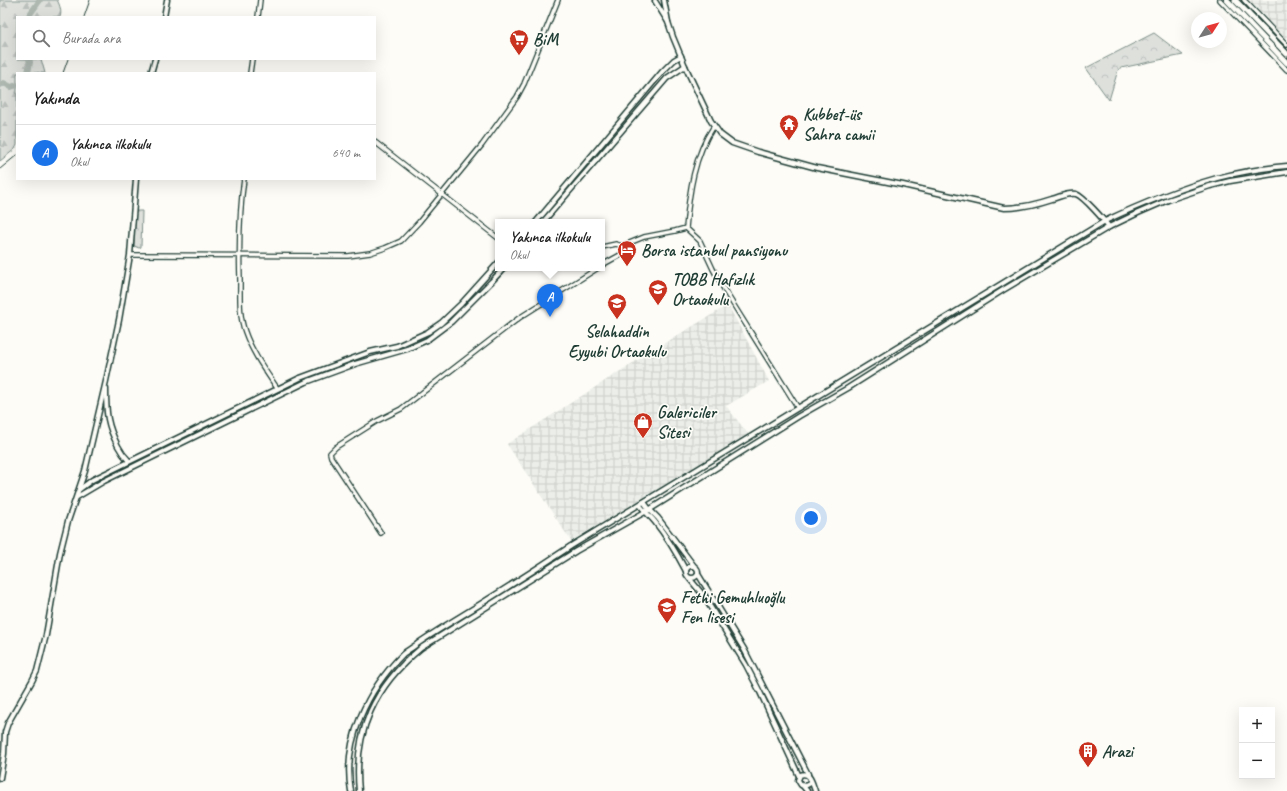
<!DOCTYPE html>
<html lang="tr">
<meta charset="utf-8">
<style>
:root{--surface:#fff;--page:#f2f2f2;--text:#222;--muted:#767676;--line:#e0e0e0;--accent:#1a73e8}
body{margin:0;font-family:Caveat,sans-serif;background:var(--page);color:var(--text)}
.controls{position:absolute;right:12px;bottom:12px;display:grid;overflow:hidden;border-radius:0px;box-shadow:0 4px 16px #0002}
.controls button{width:36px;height:36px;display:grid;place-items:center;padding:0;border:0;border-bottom:1px solid var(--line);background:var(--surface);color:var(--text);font:20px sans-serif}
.compass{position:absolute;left:1191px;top:12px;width:36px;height:36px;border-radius:50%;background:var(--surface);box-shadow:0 4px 16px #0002;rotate:54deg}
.you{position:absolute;left:811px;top:518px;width:14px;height:14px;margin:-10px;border:3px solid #fff;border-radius:50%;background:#1a73e8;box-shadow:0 0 0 6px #1a73e833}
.badge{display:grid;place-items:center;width:26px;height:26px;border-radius:50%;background:var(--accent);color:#fff;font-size:13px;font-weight:700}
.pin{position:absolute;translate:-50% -33px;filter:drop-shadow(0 1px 2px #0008)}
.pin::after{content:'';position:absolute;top:21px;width:14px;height:12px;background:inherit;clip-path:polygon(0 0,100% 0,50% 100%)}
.popup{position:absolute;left:495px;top:219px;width:110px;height:52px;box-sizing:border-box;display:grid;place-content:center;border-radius:0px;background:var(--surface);filter:drop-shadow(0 1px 3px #0005);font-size:13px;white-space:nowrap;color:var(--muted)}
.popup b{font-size:15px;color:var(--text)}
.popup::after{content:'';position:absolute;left:50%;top:100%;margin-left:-8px;border:8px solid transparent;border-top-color:var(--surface)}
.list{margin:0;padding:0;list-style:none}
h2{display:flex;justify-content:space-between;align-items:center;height:52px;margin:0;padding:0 16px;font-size:17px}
h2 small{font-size:13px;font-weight:400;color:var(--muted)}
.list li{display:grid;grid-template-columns:26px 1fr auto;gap:12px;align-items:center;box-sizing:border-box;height:56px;padding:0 16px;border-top:1px solid var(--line)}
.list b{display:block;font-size:15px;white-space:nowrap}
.list p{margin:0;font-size:13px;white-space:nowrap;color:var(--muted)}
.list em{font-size:13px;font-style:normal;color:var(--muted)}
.icon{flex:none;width:22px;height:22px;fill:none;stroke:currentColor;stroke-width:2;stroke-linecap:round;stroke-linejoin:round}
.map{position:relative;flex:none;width:1287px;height:791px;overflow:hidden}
.search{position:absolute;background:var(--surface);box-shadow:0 4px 16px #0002;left:16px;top:16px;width:360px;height:44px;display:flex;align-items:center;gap:10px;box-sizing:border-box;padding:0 14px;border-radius:0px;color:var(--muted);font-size:15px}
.panel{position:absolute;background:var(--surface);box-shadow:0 4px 16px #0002;left:16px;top:72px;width:360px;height:108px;border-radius:0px}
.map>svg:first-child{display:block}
.industrial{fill:url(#industrial-grid)}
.forest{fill:url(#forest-firs);stroke:#7e8e88}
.park{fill:url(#park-crowns);stroke:#7e8e88}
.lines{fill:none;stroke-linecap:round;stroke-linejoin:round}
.river{stroke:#aeb8b1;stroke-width:6}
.tertiary-casing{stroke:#1f3d34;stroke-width:6}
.secondary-casing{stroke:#1f3d34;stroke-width:7}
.trunk-casing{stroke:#1f3d34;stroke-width:8}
.tertiary{stroke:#fdfcf7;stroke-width:3.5}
.secondary{stroke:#fdfcf7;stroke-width:4}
.trunk{stroke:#fdfcf7;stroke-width:5}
.rail{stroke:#1f3d34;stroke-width:1}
.labels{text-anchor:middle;stroke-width:3.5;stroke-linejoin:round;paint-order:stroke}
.poi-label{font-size:17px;font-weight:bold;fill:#1f3d34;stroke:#fdfcf7;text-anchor:start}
</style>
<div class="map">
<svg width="1287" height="791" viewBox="0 0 1287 791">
<defs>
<pattern id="industrial-grid" width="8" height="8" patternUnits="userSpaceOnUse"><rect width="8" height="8" fill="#eceee9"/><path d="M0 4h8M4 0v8" fill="none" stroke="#cacdc8"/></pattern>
<pattern id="forest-firs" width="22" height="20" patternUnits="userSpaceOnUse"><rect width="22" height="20" fill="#dde0db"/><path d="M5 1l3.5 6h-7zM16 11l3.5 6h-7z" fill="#bdc1bd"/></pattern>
<pattern id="park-crowns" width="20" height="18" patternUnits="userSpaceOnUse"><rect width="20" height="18" fill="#dde0db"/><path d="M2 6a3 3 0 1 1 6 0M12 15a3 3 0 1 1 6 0" fill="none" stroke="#bdc1bd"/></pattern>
</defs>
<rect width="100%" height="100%" fill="#fdfcf7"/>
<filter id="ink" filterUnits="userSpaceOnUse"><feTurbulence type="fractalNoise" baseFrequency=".025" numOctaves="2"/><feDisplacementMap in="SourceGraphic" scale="8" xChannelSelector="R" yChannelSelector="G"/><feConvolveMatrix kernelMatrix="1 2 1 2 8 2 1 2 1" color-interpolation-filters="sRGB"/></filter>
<g filter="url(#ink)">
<g class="industrial">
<polygon points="1246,0 1287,0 1287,43"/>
<polygon points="728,305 769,381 726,406 749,435 571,541 507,444 653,350"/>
</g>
<path class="forest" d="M0 0H57C60 5 62 12 60 17H17V59H41L45 73H17V145L15 149 0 161Z"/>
<g class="park">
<polygon points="1154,33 1183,55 1121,68 1118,70 1109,100 1086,68"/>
<polygon points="135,211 142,211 141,247 139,248 134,246"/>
</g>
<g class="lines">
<g class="river">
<polyline points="28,17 40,0"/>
<polyline points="28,73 30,62 29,59"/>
<polyline points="0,85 4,83 11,87 17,85"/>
</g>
<g class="tertiary-casing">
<g id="tertiary">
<polyline points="1220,0 1287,70"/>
<polyline points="1244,0 1287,45"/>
<polyline points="258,17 260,0"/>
<polyline points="250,73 252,59"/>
<path d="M714 126C694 155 689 193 686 228L700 241 713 269 725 291 798 408"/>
<polyline points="375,142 498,238"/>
<path d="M244 179C239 212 239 247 240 280 240 298 239 316 245 332 252 352 265 370 277 388"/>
<polyline points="622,246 644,237 675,231 686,228"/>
<polyline points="602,247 616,244 622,246 624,251 622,254 602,265"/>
<polyline points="130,255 348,256 370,253 385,248 401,241 419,222 482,145 517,97 524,84 558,0"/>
<polyline points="381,533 331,457 330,453 336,447 377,421 401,409 519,318 598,268"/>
</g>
</g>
<g class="secondary-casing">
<g id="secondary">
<polyline points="655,1 668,22 664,0"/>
<polyline points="164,17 167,0"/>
<path d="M668 22 673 37 685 66 711 121 720 134 732 143 758 152 817 168 903 185 1004 208C1020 208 1037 204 1052 199 1060 197 1068 192 1076 194 1084 197 1104 220 1109 227"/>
<polyline points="151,73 155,59"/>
<polyline points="536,222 662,72 674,60 681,56"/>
<polyline points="543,222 667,78 685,66"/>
<path d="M106 389C106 413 107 425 118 446 121 452 125 457 129 461"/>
<polyline points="80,489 92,480 300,378 370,352 397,346 428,332 441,323 461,304 498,263"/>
<polyline points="77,497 104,481 306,382 355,364 407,349 427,340 451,322 491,282 504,268"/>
<polyline points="644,502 649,509 658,518 694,566"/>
<path d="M640 505C644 511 650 516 655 522 667 537 677 554 686 571"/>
<circle cx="692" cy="572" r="6"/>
<polyline points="698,574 744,649 808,774"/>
<polyline points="689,578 703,595 746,665 760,692 799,776"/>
<polyline points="0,778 4,754 5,732 8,723 32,681 37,671 46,635 60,553 68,521 85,471 106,381 119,320 130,255 136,179"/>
<path d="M810 780 809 784 805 786 801 785 798 780 800 775C810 771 812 783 815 791"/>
<polyline points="803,786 807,791"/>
<path d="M351 791C342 741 368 689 403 654 408 650 415 646 420 642 442 627 465 614 487 600 516 582 544 564 571 546L1105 221C1141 204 1178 189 1217 178 1240 172 1264 168 1287 166"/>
<path d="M359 791C353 731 375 686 421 648L576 551 652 508 799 416 848 388 1003 290 1109 227 1138 213 1168 200 1210 186 1230 181 1287 172"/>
</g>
</g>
<g class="trunk-casing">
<g id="trunk">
<polyline points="1227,0 1287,63"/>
<polyline points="1235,0 1287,54"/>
</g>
</g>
<use href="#tertiary" class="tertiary"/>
<use href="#secondary" class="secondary"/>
<use href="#trunk" class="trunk"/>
<g class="rail">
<polyline points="84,17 90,0"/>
<polyline points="63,73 68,59"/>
<polyline points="0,169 17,155"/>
</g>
</g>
</g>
<defs>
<g id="supermarket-pin" transform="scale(1)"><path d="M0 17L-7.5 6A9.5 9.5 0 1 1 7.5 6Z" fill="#c8321e" stroke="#fdfcf7"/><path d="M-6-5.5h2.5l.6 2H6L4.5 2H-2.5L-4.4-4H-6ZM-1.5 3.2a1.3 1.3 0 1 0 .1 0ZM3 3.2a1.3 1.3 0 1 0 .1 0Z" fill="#fff"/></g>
<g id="temple-pin" transform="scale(1)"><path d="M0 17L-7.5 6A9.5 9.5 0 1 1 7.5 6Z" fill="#c8321e" stroke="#fdfcf7"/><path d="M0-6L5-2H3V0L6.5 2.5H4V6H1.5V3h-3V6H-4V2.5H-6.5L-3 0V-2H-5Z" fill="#fff"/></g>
<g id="hotel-pin" transform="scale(1)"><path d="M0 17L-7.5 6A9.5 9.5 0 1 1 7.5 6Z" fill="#c8321e" stroke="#fdfcf7"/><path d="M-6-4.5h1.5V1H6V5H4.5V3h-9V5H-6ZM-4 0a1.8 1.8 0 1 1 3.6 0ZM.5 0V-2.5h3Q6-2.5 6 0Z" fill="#fff"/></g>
<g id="school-pin" transform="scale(1)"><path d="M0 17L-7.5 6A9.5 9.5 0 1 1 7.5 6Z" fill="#c8321e" stroke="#fdfcf7"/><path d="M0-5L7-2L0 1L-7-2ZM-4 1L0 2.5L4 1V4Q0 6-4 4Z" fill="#fff"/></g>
<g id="shop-pin" transform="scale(1)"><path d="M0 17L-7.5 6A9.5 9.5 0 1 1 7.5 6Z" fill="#c8321e" stroke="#fdfcf7"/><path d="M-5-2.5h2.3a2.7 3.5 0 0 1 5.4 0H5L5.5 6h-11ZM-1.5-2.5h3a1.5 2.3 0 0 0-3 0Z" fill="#fff"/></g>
<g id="building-pin" transform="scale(1)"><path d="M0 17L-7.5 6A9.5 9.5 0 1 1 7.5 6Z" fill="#c8321e" stroke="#fdfcf7"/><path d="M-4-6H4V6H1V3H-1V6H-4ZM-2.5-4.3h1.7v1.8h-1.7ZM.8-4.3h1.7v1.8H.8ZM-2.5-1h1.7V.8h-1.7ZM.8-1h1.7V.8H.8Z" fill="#fff"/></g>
</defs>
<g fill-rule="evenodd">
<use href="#supermarket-pin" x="519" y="39"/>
<use href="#temple-pin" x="789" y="124"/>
<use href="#hotel-pin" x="627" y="250"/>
<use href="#school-pin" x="658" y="289"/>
<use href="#school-pin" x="617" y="303"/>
<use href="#shop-pin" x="643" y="422"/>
<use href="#school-pin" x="667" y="607"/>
<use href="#building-pin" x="1088" y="751"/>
</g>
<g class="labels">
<g class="poi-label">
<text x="533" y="45">BiM</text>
<text x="803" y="120">Kubbet-üs<tspan x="803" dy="20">Sahra camii</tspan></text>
<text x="641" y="256">Borsa istanbul pansiyonu</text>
<text x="672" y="285">TOBB Hafızlık<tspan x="672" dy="20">Ortaokulu</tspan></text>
<text x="617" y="337" text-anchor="middle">Selahaddin<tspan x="617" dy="20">Eyyubi Ortaokulu</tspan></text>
<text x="657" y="418">Galericiler<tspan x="657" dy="20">Sitesi</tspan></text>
<text x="681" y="603">Fethi Gemuhluoğlu<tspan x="681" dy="20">Fen lisesi</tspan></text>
<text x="1102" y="757">Arazi</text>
</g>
</g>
</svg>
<div class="controls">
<button>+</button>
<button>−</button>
</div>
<svg class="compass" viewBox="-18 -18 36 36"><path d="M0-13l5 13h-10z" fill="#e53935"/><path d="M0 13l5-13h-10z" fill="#767676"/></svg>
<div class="you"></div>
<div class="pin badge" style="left:550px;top:317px">A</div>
<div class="popup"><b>Yakınca ilkokulu</b>Okul</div>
<div class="search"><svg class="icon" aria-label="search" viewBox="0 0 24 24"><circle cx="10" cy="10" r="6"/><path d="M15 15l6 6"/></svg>Burada ara</div>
<section class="panel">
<h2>Yakında<small></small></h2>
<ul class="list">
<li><span class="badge">A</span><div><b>Yakınca ilkokulu</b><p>Okul</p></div><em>640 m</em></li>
</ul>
</section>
</div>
